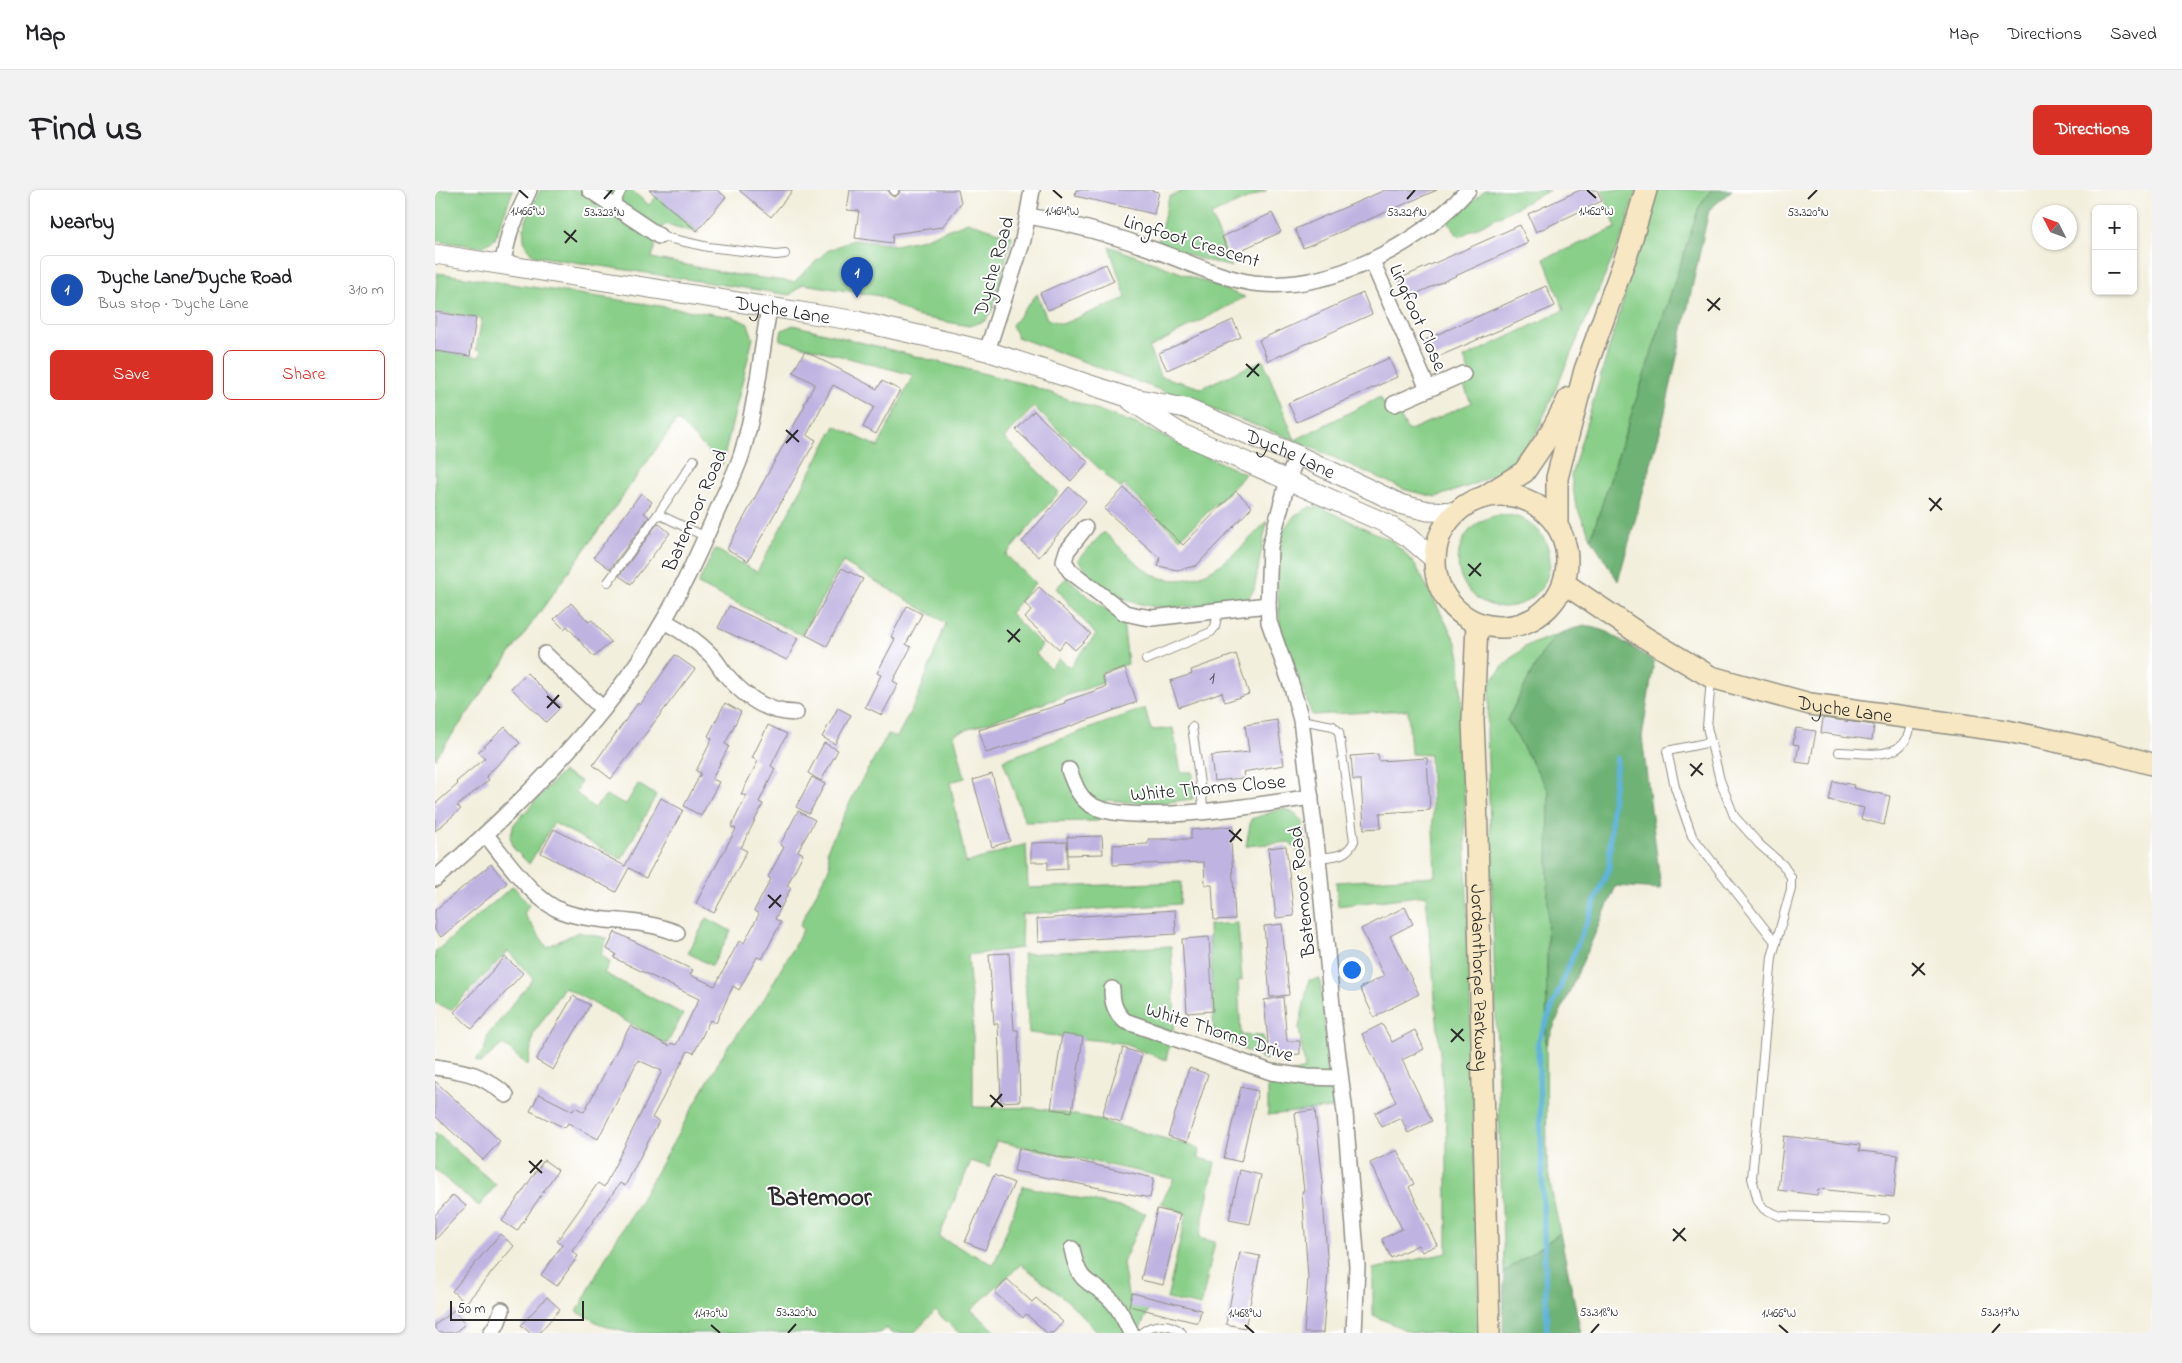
<!DOCTYPE html>
<meta charset="utf-8">
<style>
:root{--surface:#fff;--page:#f2f2f2;--text:#202124;--muted:#757577;--line:#e0e0e0;--accent:#d93025}
body{margin:0;font-family:"Indie Flower",sans-serif;background:var(--page);color:var(--text)}
.controls{position:absolute;right:15px;top:15px;display:grid;overflow:hidden;border-radius:8px;box-shadow:0 1px 4px #0004}
.controls button{width:45px;height:45px;display:grid;place-items:center;padding:0;border:0;border-bottom:1px solid var(--line);background:var(--surface);color:var(--text);font:25px sans-serif}
.compass{position:absolute;left:1597px;top:15px;width:45px;height:45px;border-radius:50%;background:var(--surface);box-shadow:0 1px 4px #0004;rotate:312deg}
.scale{position:absolute;left:15px;bottom:12px;width:134px;box-sizing:border-box;padding-left:5px;border:2px solid #2b2b2b;border-top:0;font-size:14px;line-height:18px;white-space:nowrap;color:#2b2b2b;-webkit-text-stroke:4px #fff;paint-order:stroke}
.you{position:absolute;left:916px;top:779px;width:18px;height:18px;margin:-12px;border:4px solid #fff;border-radius:50%;background:#1a73e8;box-shadow:0 0 0 8px #1a73e833}
.badge{display:grid;place-items:center;width:32px;height:32px;border-radius:50%;background:var(--accent);color:#fff;font-size:16px;font-weight:700}
.pin{position:absolute;translate:-50% -41px;filter:drop-shadow(0 1px 2px #0008)}
.pin::after{content:'';position:absolute;top:26px;width:18px;height:15px;background:inherit;clip-path:polygon(0 0,100% 0,50% 100%)}
.list{margin:0;padding:0;list-style:none}
h2{display:flex;justify-content:space-between;align-items:center;height:65px;margin:0;padding:0 20px;font-size:21px}
h2 small{font-size:16px;font-weight:400;color:var(--muted)}
.list li{display:grid;grid-template-columns:32px 1fr auto;gap:15px;align-items:center;box-sizing:border-box;height:70px;margin:0 10px 10px;padding:0 10px;border:1px solid var(--line);border-radius:8px}
.list b{display:block;font-size:19px;white-space:nowrap}
.list p{margin:0;font-size:16px;white-space:nowrap;color:var(--muted)}
.list em{font-size:16px;font-style:normal;color:var(--muted)}
.actions{display:flex;gap:10px;padding:15px 20px}
.actions a{flex:1;padding:11px 0;border:1px solid var(--accent);border-radius:8px;text-align:center;font-size:18px;color:var(--accent)}
.actions .main{background:var(--accent);color:#fff}
.map{position:relative;flex:none;width:1717px;height:1143px;overflow:hidden;border-radius:8px}
header{display:flex;align-items:center;gap:30px;box-sizing:border-box;height:70px;padding:0 25px;background:var(--surface);border-bottom:1px solid var(--line)}
header strong{font-size:24px}
nav{display:flex;gap:28px;margin-inline-start:auto;font-size:18px}
.intro{display:flex;align-items:center;justify-content:space-between;box-sizing:border-box;height:120px;padding:0 30px}
h1{margin:0;font-size:35px}
.button{padding:12px 22px;border-radius:8px;background:var(--accent);color:#fff;font-size:18px;font-weight:700}
main{display:flex;gap:30px;padding:0 30px}
aside{flex:1;background:var(--surface);border-radius:8px;box-shadow:0 1px 4px #0004}
.map>svg:first-child{display:block}
.green{fill:#89cf89;stroke:#5a7d5a}
.forest{fill:#6eb275;stroke:#4c6e50}
.lines{fill:none;stroke-linecap:round;stroke-linejoin:round}
.stream{stroke:#61b3dc;stroke-width:5.5}
.building{fill:#bfb4e1}
.service-casing{stroke:#8f8d84;stroke-width:10}
.minor-casing{stroke:#8f8d84;stroke-width:18}
.tertiary-casing{stroke:#8f8d84;stroke-width:21}
.secondary-casing{stroke:#8f8d84;stroke-width:24}
.service{stroke:#fff;stroke-width:8}
.minor{stroke:#fff;stroke-width:15}
.tertiary{stroke:#fff;stroke-width:19}
.secondary{stroke:#f7e8c3;stroke-width:21}
.ticks{fill:none;stroke:#2b2b2b;stroke-width:2}
.labels{text-anchor:middle;stroke-width:4;stroke-linejoin:round;paint-order:stroke}
.number-label{font-size:18px;fill:#504d58}
.street-label{font-size:20px;fill:#2b2b2b;stroke:#fff}
.district-label{font-size:25px;font-weight:bold;fill:#2b2b2b;stroke:#fff}
.ticks-label{font-size:12px;text-anchor:middle;fill:#2b2b2b;stroke:#fff;stroke-width:4;stroke-linejoin:round;paint-order:stroke}
</style>
<header>
<strong>Map</strong>
<nav><a>Map</a><a>Directions</a><a>Saved</a></nav>
</header>
<div class="intro"><h1>Find us</h1><a class="button">Directions</a></div>
<main>
<aside>
<h2>Nearby<small></small></h2>
<ul class="list">
<li><span class="badge" style="background:#1a4fb4">1</span><div><b>Dyche Lane/Dyche Road</b><p>Bus stop · Dyche Lane</p></div><em>310 m</em></li>
</ul>
<div class="actions"><a class="main">Save</a><a>Share</a></div>
</aside>
<div class="map">
<svg width="1717" height="1143" viewBox="0 0 1717 1143">
<rect width="100%" height="100%" fill="#fff"/>
<filter id="ink" filterUnits="userSpaceOnUse"><feTurbulence type="fractalNoise" baseFrequency=".02" numOctaves="2"/><feDisplacementMap in="SourceGraphic" scale="10" xChannelSelector="R" yChannelSelector="G"/><feConvolveMatrix kernelMatrix="1 2 1 2 8 2 1 2 1" color-interpolation-filters="sRGB"/></filter>
<filter id="wash" filterUnits="userSpaceOnUse"><feTurbulence type="fractalNoise" baseFrequency=".0096" numOctaves="4" result="noise"/><feDisplacementMap in="SourceGraphic" scale="20" xChannelSelector="R" yChannelSelector="G"/><feGaussianBlur stdDeviation="1.12" result="paint"/><feColorMatrix in="noise" values="0 0 0 0 0 0 0 0 0 0 0 0 0 0 0 0 0 1.4 0 .05"/><feComposite in="paint" operator="in"/></filter>
<g filter="url(#wash)">
<rect width="100%" height="100%" fill="#f3efdd"/>
<g class="green">
<polygon points="0,0 78,0 60,49 47,57 0,51"/>
<path d="M105 0H196L214 15 224 4 228 12 264 43 230 34 223 45 217 68 296 84 359 92 392 61 418 50 460 55 488 49 533 32 577 46 558 118 550 131 534 136 480 126 445 106 368 94 355 105 100 66C76 49 96 21 105 0Z"/>
<polygon points="749,0 832,0 776,25 797,77 762,68 723,52 734,7"/>
<polygon points="1050,0 1115,0 1024,47 1013,32"/>
<polygon points="1167,0 1201,0 1190,40 1100,246 1077,275 1040,294 1001,307 971,300 860,250 582,147 577,135 602,104 612,129 627,134 691,108 674,56 810,107 714,158 725,186 766,198 828,170 860,250 945,207 957,227 965,226 973,241 1036,213 1029,196 1038,192 1029,168 1129,120 1109,69 1181,38"/>
<polygon points="1221,0 1276,0 1264,17 1156,348 1141,316 1136,286"/>
<polygon points="2,83 299,127 313,134 318,148 287,275 242,230 0,569 0,161 45,167 46,160 41,159 47,129 0,122"/>
<polygon points="358,135 594,195 699,233 810,284 802,294 745,349 689,295 686,299 599,217 569,248 624,302 571,365 600,393 575,423 607,455 601,464 615,478 624,469 635,477 661,445 621,398 632,387 653,407 688,431 693,474 666,483 668,493 519,544 530,588 515,592 531,673 591,654 593,698 746,692 745,714 587,724 586,758 533,765 538,833 538,917 600,918 652,927 764,958 763,968 780,972 764,1048 780,1052 766,1116 732,1109 751,1024 726,1013 739,989 561,951 554,977 536,971 504,1047 559,1075 588,996 711,1023 701,1042 688,1073 693,1105 716,1115 703,1143 663,1143 635,1113 586,1074 536,1120 563,1143 524,1143 500,1121 479,1143 456,1143 452,1138 445,1143 194,1143 169,1136 142,1122 174,1061 205,1011 291,859 329,809 368,740 365,735 395,676 392,660 421,600 453,544 462,547 483,507 511,433 408,372 366,445 263,394 280,359 322,382 400,236 443,257 478,185 345,150 347,140"/>
<polygon points="875,317 887,318 957,351 971,364 982,378 1022,454 1025,468 1045,1143 977,1143 938,1125 938,1079 1012,1063 1012,943 991,705 903,716 901,692 1000,686 995,565 976,564 973,520 877,525 845,437 842,392 848,340 860,325"/>
<circle cx="1069" cy="371" r="46"/>
<path d="M832 331 819 400 813 409C764 415 708 430 667 395 658 387 650 378 642 370L669 342C681 353 711 385 726 388 771 399 804 360 832 331Z"/>
<polygon points="1121,445 1106,465 1072,530 1114,601 1111,855 1112,977 1125,1043 1069,1082 1052,542 1055,493 1070,474 1091,456"/>
<polygon points="710,518 716,540 738,538 746,582 758,582 758,609 717,614 671,610 663,631 590,632 568,570"/>
<polygon points="127,582 146,591 141,603 159,618 171,606 191,614 203,594 221,605 187,669 119,633 94,674 79,659 75,647 79,634"/>
<polygon points="849,618 860,624 868,632 872,674 855,652 811,656 816,629"/>
<polygon points="78,696 94,715 89,724 112,757 143,742 172,748 166,764 175,772 169,783 248,824 232,854 129,797 98,845 93,876 68,854 45,873 40,870 49,861 53,845 98,789 73,761 16,820 0,813 0,762"/>
<polygon points="272,728 296,741 277,776 253,763"/>
<polygon points="803,733 807,790 803,791 806,845 828,846 831,870 779,846 774,735"/>
<polygon points="736,756 740,831 731,870 686,853 594,843 588,764"/>
<polygon points="885,789 898,918 833,925 833,889 870,879 864,838 874,790"/>
<polygon points="0,942 61,995 44,1016 0,980"/>
</g>
<g class="forest">
<polygon points="1276,0 1297,0 1274,20 1228,231 1183,391 1156,348 1264,17"/>
<polygon points="1149,435 1173,442 1219,471 1207,547 1226,699 1181,696 1111,855 1114,601 1072,530 1106,465 1121,445"/>
<polygon points="1125,1043 1146,1143 1068,1143 1069,1082"/>
</g>
<g class="lines">
<polyline class="stream" points="1112,1143 1103,852 1174,677 1177,615 1182,568"/>
</g>
<g id="blocks">
<g class="building">
<polygon points="214,0 282,0 291,7 262,41"/>
<polygon points="304,0 358,0 336,27"/>
<polygon points="415,0 453,0 454,4 459,7 464,4 465,0 523,0 526,13 507,37 458,44 457,53 420,48 424,21 412,20"/>
<polygon points="641,0 715,0 724,2 719,24 640,6"/>
<polygon points="950,0 1002,0 868,58 860,39"/>
<polygon points="1145,0 1162,0 1167,11 1101,42 1093,24"/>
<polygon points="837,23 846,42 795,65 787,47"/>
<polygon points="1085,35 1093,53 972,108 964,89"/>
<polygon points="671,74 679,91 613,120 605,103"/>
<polygon points="1111,96 1120,116 998,169 990,150"/>
<polygon points="928,103 937,124 833,171 824,150"/>
<polygon points="0,122 41,128 35,166 0,161"/>
<polygon points="798,130 806,147 732,180 724,163"/>
<polygon points="370,161 442,199 447,191 465,200 441,244 428,237 439,217 398,195 372,245 381,250 313,371 292,359 370,215 369,214 380,194 358,182"/>
<polygon points="954,168 962,187 862,232 853,213"/>
<polygon points="599,221 653,272 636,291 581,240"/>
<polygon points="634,297 651,311 604,367 587,352"/>
<polygon points="689,298 748,355 801,301 817,317 761,376 742,380 723,376 725,368 669,319"/>
<polygon points="206,303 217,312 209,323 214,327 175,379 159,367"/>
<polygon points="223,333 235,343 196,394 184,386"/>
<polygon points="407,378 428,389 392,456 371,445"/>
<polygon points="604,397 656,444 640,460 630,451 624,459 590,428 597,420 589,413"/>
<polygon points="136,413 154,432 157,430 176,452 159,467 132,436 129,439 119,429"/>
<polygon points="294,416 363,448 352,470 283,438"/>
<polygon points="472,416 487,424 471,454 476,457 458,491 463,494 447,525 430,517 446,485 442,483 460,449 456,447"/>
<polygon points="801,464 814,504 790,512 787,502 744,517 735,491 757,484 756,480"/>
<polygon points="240,465 260,479 176,589 158,575 203,513 205,515"/>
<polygon points="690,478 702,512 628,539 551,563 544,540 630,513 630,511 671,497 667,486"/>
<polygon points="92,483 126,517 111,532 76,498"/>
<polygon points="290,513 306,522 290,554 294,556 277,589 284,592 266,626 249,616 266,583 261,581 277,549 273,546"/>
<polygon points="403,518 416,525 400,554 387,547"/>
<polygon points="1388,528 1439,535 1437,550 1386,543"/>
<polygon points="842,530 849,575 808,582 809,588 779,591 776,566 814,562 810,535"/>
<polygon points="333,535 352,544 336,576 340,579 324,612 328,614 306,658 312,661 279,723 261,713 301,639 296,637 311,606 306,604 323,571 317,568"/>
<polygon points="70,537 85,553 51,586 54,590 22,616 26,619 0,641 0,614 23,594 21,592 50,568 43,562"/>
<polygon points="1361,538 1381,541 1375,574 1361,572 1364,555 1358,554"/>
<polygon points="389,553 403,560 386,591 373,583"/>
<polygon points="943,564 944,571 992,568 995,620 945,623 946,638 929,639 926,590 918,590 916,566"/>
<polygon points="557,584 575,651 557,657 538,590"/>
<polygon points="377,587 390,594 374,624 361,617"/>
<polygon points="1398,591 1419,595 1418,598 1455,606 1449,635 1426,629 1429,618 1394,610"/>
<polygon points="226,608 248,620 211,688 194,678 181,702 106,663 119,639 190,676"/>
<polygon points="363,621 380,630 363,661 368,664 352,696 356,698 340,729 346,732 327,769 322,767 304,800 298,796 281,833 275,830 259,863 253,861 217,928 224,931 190,996 185,993 137,1061 143,1066 122,1096 106,1085 127,1055 122,1051 163,993 169,997 227,881 203,870 163,949 133,933 130,938 95,921 104,904 138,921 140,917 149,922 195,836 234,856 236,853 241,855 264,809 179,768 181,764 172,759 180,742 258,780 255,785 280,796 304,751 309,753 324,724 319,721 336,689 333,687 349,657 345,655"/>
<polygon points="798,636 799,650 796,650 800,729 779,730 777,695 770,695 769,672 678,675 678,655 713,654 713,649 756,649 756,640"/>
<polygon points="667,646 668,664 633,665 632,647"/>
<polygon points="632,652 632,679 613,680 613,672 596,672 596,653"/>
<polygon points="851,656 859,726 841,728 833,658"/>
<polygon points="56,674 72,693 6,747 0,740 0,720"/>
<polygon points="970,717 978,734 955,746 984,804 939,827 925,798 949,786 926,739"/>
<polygon points="740,720 741,744 603,752 602,729"/>
<polygon points="847,734 854,805 835,807 829,736"/>
<polygon points="774,747 778,821 752,823 747,749"/>
<polygon points="574,763 579,840 583,840 585,911 566,912 563,834 559,834 554,764"/>
<polygon points="70,767 88,783 37,839 19,822"/>
<polygon points="138,806 155,815 118,880 101,870"/>
<polygon points="848,807 852,851 865,851 865,864 832,866 832,852 833,852 829,810"/>
<polygon points="947,834 957,852 980,840 989,859 967,870 997,931 973,943 966,928 947,937 940,923 961,912 927,844"/>
<polygon points="627,844 648,847 637,922 616,919"/>
<polygon points="688,858 707,864 686,932 667,926"/>
<polygon points="754,878 773,884 752,952 733,946"/>
<polygon points="0,891 65,951 48,970 0,926"/>
<polygon points="806,897 823,901 806,972 789,968"/>
<polygon points="880,920 888,992 887,992 893,1081 888,1143 869,1143 873,1088 867,1001 869,1001 860,923"/>
<polygon points="1349,946 1425,955 1424,961 1463,965 1459,1007 1383,999 1382,1005 1343,1000"/>
<polygon points="584,958 719,988 715,1008 579,981"/>
<polygon points="962,960 979,994 974,997 1002,1055 987,1062 983,1055 956,1068 947,1049 967,1039 935,973"/>
<polygon points="109,970 123,980 82,1041 67,1031"/>
<polygon points="805,980 826,985 815,1034 794,1030"/>
<polygon points="559,985 579,993 550,1060 530,1052"/>
<polygon points="18,1005 31,1016 0,1050 0,1025"/>
<polygon points="722,1019 745,1024 728,1095 706,1090"/>
<polygon points="65,1044 79,1056 31,1113 17,1101"/>
<polygon points="805,1062 825,1066 810,1138 791,1134"/>
<polygon points="572,1089 597,1112 601,1108 628,1132 618,1143 612,1143 591,1124 588,1128 560,1103"/>
<polygon points="697,1103 766,1120 763,1133 694,1116"/>
<polygon points="112,1107 125,1119 104,1143 95,1143 86,1135"/>
<polygon points="19,1120 30,1134 19,1143 0,1143 0,1135"/>
</g>
</g>
</g>
<g filter="url(#ink)">
<use href="#blocks" fill-opacity="0" stroke="#8f8d84" stroke-width="1"/>
<g class="lines">
<g class="service-casing">
<g id="service">
<polyline points="459,1 459,0"/>
<polyline points="179,15 187,0"/>
<polyline points="224,46 273,57 341,65 350,64"/>
<polyline points="223,324 271,347"/>
<polyline points="173,392 223,324 259,270"/>
<polyline points="711,470 776,442 780,437 783,422"/>
<polyline points="1276,489 1272,537 1285,590 1299,626 1325,655 1348,675 1356,687 1356,699 1337,767 1317,988 1323,1011 1329,1019 1345,1026 1450,1029"/>
<path d="M866 530 898 536 904 542 919 651C912 667 899 666 883 668"/>
<polyline points="757,537 769,622"/>
<polyline points="1276,552 1232,561 1240,597 1257,646 1341,753"/>
<path d="M1404 562C1425 562 1459 571 1471 549 1475 544 1475 536 1477 530"/>
<path d="M706 1143C718 1133 735 1132 747 1143"/>
</g>
</g>
<g class="minor-casing">
<g id="minor">
<polyline points="155,0 224,46"/>
<path d="M594 26C639 34 682 46 725 62 755 73 786 88 818 93 894 103 983 55 1033 0"/>
<polyline points="937,71 993,199"/>
<polyline points="67,74 75,41 94,0"/>
<polyline points="552,161 588,50 597,0"/>
<polyline points="959,214 1028,184"/>
<polyline points="862,265 853,290 835,356 833,415 834,432 857,497 866,530 883,668 898,826 910,923 922,1076 919,1143"/>
<polyline points="650,338 632,361 629,371 635,381 690,423 704,426 717,428 833,415"/>
<path d="M229 431C246 440 262 451 276 465 282 471 286 480 292 486 310 507 333 523 361 523"/>
<polyline points="110,464 168,519"/>
<path d="M634 580C638 591 643 605 653 613 688 639 831 614 876 607"/>
<path d="M51 645C72 670 99 712 129 722 142 727 157 728 171 730 195 732 219 733 242 743"/>
<path d="M0 689C84 617 175 527 229 430 249 396 266 358 282 321 290 302 301 283 307 263 321 216 326 166 334 118"/>
<path d="M677 799C677 813 680 822 690 831L836 882 872 887 905 888"/>
<path d="M0 877C33 882 45 883 71 905"/>
<path d="M637 1059C645 1100 657 1088 678 1112 686 1121 691 1133 696 1143"/>
<polyline points="56,1143 62,1134 67,1120"/>
</g>
</g>
<g class="tertiary-casing">
<g id="tertiary">
<path id="s1" d="M0 64 422 131 510 151 552 161 689 206 750 218 862 265 968 315 993 321 1022 322"/>
<polyline points="696,211 745,243 948,332 973,347 999,369"/>
</g>
</g>
<g class="secondary-casing">
<g id="secondary">
<circle cx="1066" cy="371" r="66"/>
<polyline points="1052,305 1089,282 1115,244 1134,208"/>
<polyline points="1122,332 1122,288 1150,180 1194,58 1211,0"/>
<path id="s2" d="M1130 394 1209 447 1276 487 1375 514 1572 541 1673 562 1717 574"/>
<path id="s3" d="M1042 433 1038 530 1041 603 1054 1143"/>
</g>
</g>
<use href="#service" class="service"/>
<use href="#minor" class="minor"/>
<use href="#tertiary" class="tertiary"/>
<use href="#secondary" class="secondary"/>
</g>
</g>
<path class="ticks" d="M84 0 93 8M618 0 627 8M1152 0 1161 8M169 9 177 0M972 9 980 0M1373 9 1382 0M129 41 142 52M130 53 141 40M1272 109 1285 120M1273 121 1285 108M811 174 824 186M812 187 824 174M351 240 364 252M351 253 363 240M1494 308 1507 320M1495 321 1506 308M1033 374 1046 386M1034 386 1046 373M572 440 585 452M573 452 585 439M112 506 125 518M112 518 124 505M1255 574 1268 585M1256 586 1267 573M794 640 807 651M795 652 806 639M333 705 346 717M334 718 346 705M1477 773 1490 785M1477 786 1489 773M1016 839 1029 851M1016 852 1028 839M555 905 568 917M556 917 567 904M94 971 107 983M95 983 107 970M1238 1039 1251 1051M1238 1051 1250 1038M276 1135 285 1143M810 1135 819 1143M1344 1135 1353 1143M353 1143 361 1134M1156 1143 1164 1134M1557 1143 1565 1134"/>
<g class="labels">
<g class="number-label">
<text x="777" y="493">1</text>
</g>
<g class="street-label">
<text transform="translate(757 50) rotate(17)" y="7">Lingfoot Crescent</text>
<text transform="translate(558 76) rotate(-74)" y="7">Dyche Road</text>
<text dy="7" stroke="none"><textPath href="#s1" startOffset="352">Dyche Lane</textPath></text>
<text transform="translate(984 127) rotate(66)" y="7">Lingfoot Close</text>
<text dy="7" stroke="none"><textPath href="#s1" startOffset="882">Dyche Lane</textPath></text>
<text transform="translate(259 320) rotate(-66)" y="7">Batemoor Road</text>
<text dy="7" stroke="none"><textPath href="#s2" startOffset="311">Dyche Lane</textPath></text>
<text transform="translate(773 597) rotate(-5)" y="7">White Thorns Close</text>
<text transform="translate(866 702) rotate(-96)" y="7">Batemoor Road</text>
<text dy="7" stroke="none"><textPath href="#s3" startOffset="355">Jordanthorpe Parkway</textPath></text>
<text transform="translate(785 841) rotate(18)" y="7">White Thorns Drive</text>
</g>
<g class="district-label">
<text x="385" y="1015">Batemoor</text>
</g>
</g>
<g class="ticks-label">
<text x="93" y="25">1.466°W</text>
<text x="627" y="25">1.464°W</text>
<text x="1161" y="25">1.462°W</text>
<text x="972" y="26">53.321°N</text>
<text x="169" y="26">53.323°N</text>
<text x="1373" y="26">53.320°N</text>
<text x="361" y="1126">53.320°N</text>
<text x="1164" y="1126">53.318°N</text>
<text x="1565" y="1126">53.317°N</text>
<text x="276" y="1127">1.470°W</text>
<text x="810" y="1127">1.468°W</text>
<text x="1344" y="1127">1.466°W</text>
</g>
</svg>
<div class="controls">
<button>+</button>
<button>−</button>
</div>
<svg class="compass" viewBox="-18 -18 36 36"><path d="M0-13l5 13h-10z" fill="#e53935"/><path d="M0 13l5-13h-10z" fill="#757577"/></svg>
<div class="scale">50 m</div>
<div class="you"></div>
<div class="pin badge" style="left:422px;top:108px;background:#1a4fb4">1</div>
</div>
</main>
